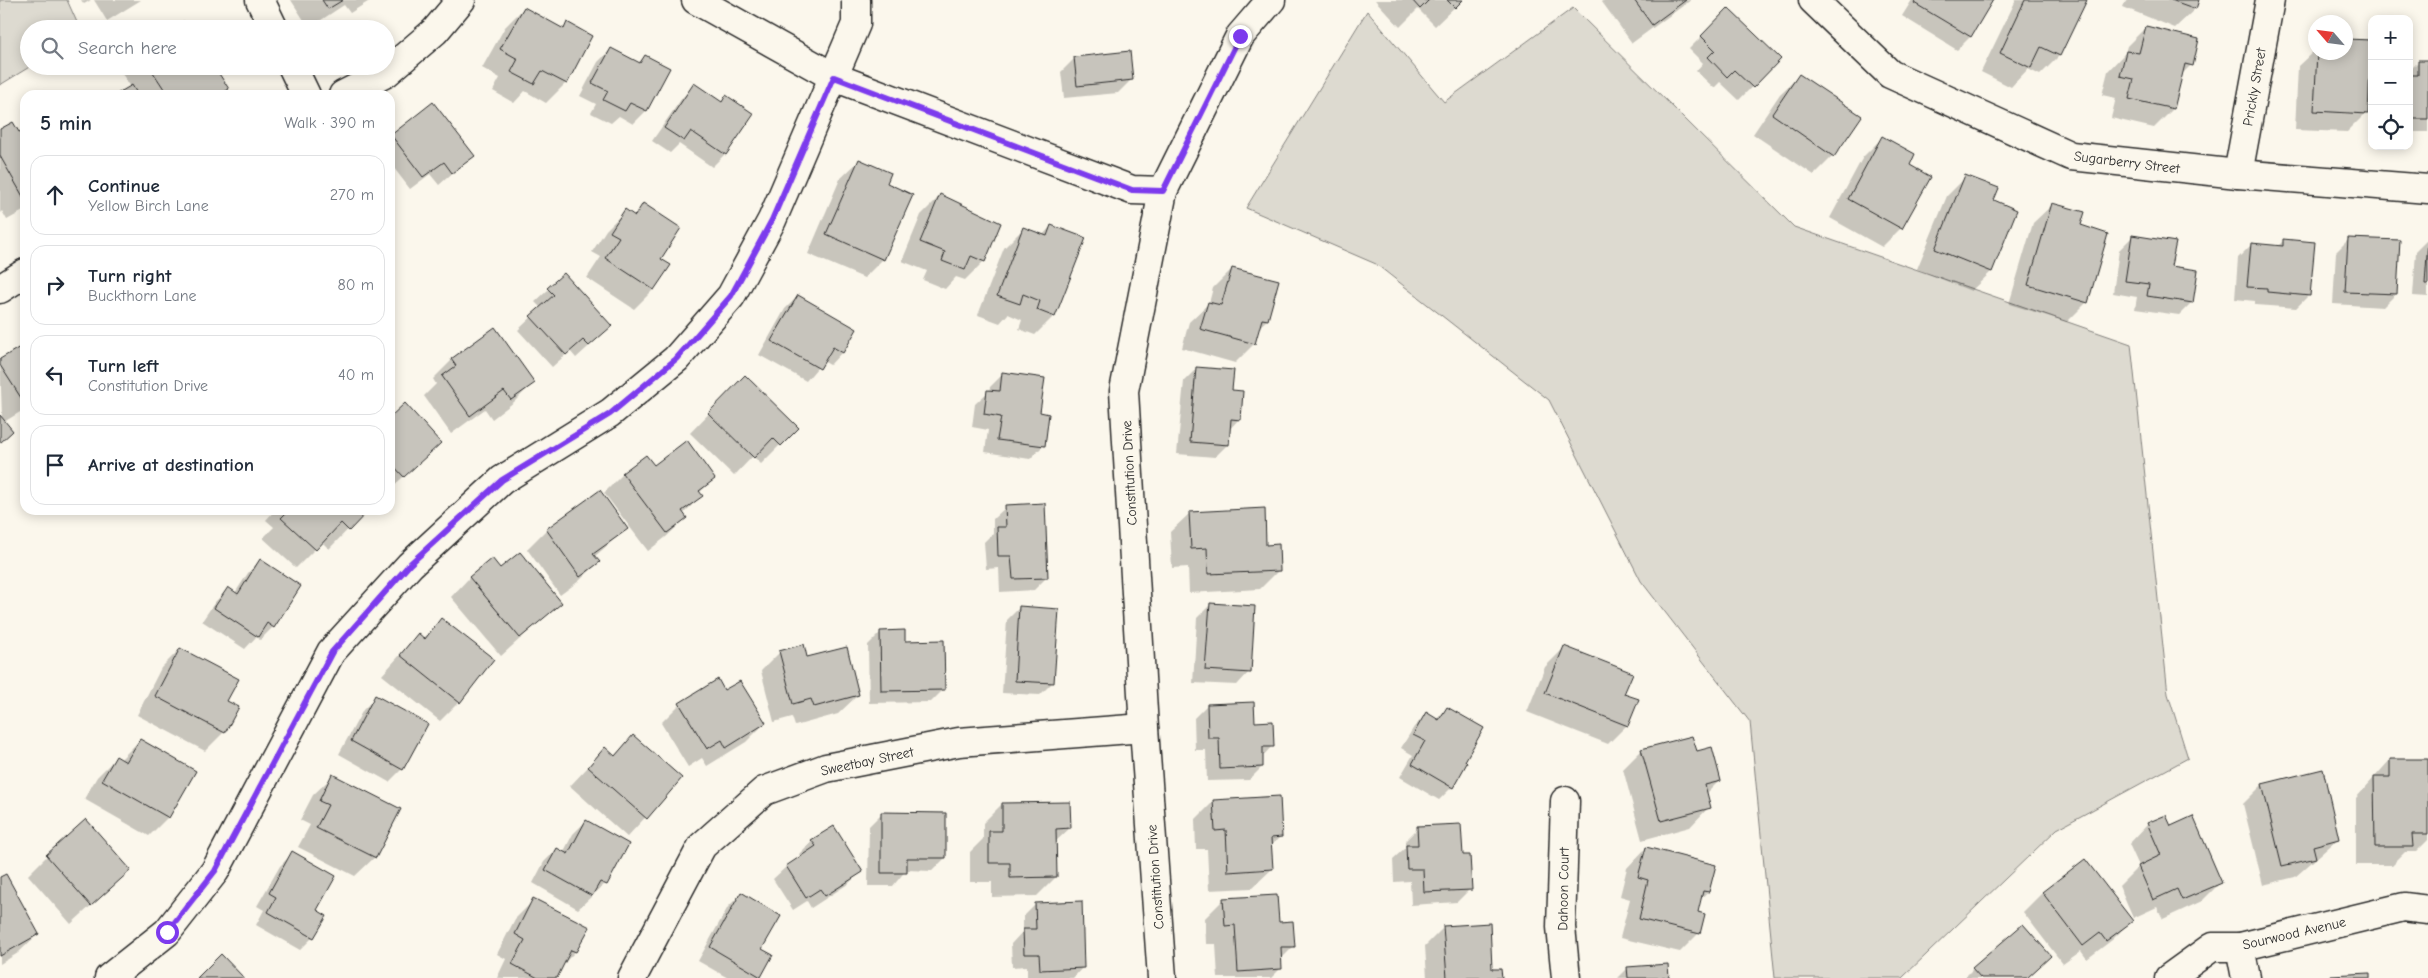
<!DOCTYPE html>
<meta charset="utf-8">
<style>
:root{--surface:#fff;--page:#f6f6f7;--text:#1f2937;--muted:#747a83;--line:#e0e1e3}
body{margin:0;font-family:"Comic Neue",sans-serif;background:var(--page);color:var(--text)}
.controls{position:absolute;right:15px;top:15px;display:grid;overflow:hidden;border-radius:10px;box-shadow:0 2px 12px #0003}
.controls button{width:45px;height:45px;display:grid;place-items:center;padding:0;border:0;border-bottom:1px solid var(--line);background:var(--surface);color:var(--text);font:25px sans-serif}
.compass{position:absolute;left:2308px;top:15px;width:45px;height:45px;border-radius:50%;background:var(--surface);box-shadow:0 2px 12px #0003;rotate:298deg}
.stop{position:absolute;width:15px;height:15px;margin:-11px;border:4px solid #7c3aed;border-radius:50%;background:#fff}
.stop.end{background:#7c3aed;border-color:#fff;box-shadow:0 1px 5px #0008}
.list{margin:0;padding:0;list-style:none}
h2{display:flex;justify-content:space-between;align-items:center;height:65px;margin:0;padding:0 20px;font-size:21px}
h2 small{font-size:16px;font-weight:400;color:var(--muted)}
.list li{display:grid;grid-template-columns:32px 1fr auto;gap:15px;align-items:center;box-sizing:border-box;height:80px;margin:0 10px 10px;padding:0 10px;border:1px solid var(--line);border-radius:15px}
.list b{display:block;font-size:19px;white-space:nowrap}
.list p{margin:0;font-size:16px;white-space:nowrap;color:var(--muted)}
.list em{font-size:16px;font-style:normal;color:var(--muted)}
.icon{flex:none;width:28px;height:28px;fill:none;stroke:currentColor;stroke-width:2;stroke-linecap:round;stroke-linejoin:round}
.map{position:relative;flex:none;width:2428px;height:978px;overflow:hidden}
.search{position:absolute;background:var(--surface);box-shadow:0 2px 12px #0003;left:20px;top:20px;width:375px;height:55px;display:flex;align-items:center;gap:12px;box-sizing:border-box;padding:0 18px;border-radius:28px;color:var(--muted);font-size:19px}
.panel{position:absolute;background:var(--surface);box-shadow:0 2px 12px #0003;left:20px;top:90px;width:375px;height:425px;border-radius:15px}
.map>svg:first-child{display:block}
.green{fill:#dddad0;stroke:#84827e}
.shadow{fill:#0003}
.building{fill:#c7c4bc;stroke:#2b2b2b}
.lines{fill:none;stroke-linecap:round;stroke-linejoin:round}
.street-casing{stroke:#2b2b2b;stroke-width:31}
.secondary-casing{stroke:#2b2b2b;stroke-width:31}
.street{stroke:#fbf7ec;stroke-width:28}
.secondary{stroke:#fbf7ec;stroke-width:28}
.route{stroke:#7c3aed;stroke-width:6}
.labels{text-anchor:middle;stroke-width:4.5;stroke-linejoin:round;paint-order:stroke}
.street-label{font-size:14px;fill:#2b2b2b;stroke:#fbf7ec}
</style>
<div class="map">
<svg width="2428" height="978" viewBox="0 0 2428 978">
<rect width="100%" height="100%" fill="#fbf7ec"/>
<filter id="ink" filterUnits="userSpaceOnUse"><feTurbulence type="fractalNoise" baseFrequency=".02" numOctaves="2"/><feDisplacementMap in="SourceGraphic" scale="10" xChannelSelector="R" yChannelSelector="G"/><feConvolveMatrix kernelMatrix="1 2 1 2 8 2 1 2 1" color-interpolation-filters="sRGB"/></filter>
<g filter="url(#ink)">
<g class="green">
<polygon points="0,0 67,0 80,29 29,29 29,66 31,66 0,85"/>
<polygon points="1573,8 1794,227 2131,344 2168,694 2188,758 2057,829 1902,978 1775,978 1750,722 1641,581 1549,400 1376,264 1246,208 1367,11 1444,102"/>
</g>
<g class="shadow">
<polygon points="81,0 91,0 84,4"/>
<polygon points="94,0 141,0 107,21"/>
<polygon points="291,0 371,0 350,13 344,5 309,28"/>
<polygon points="1375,0 1462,0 1435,26 1418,9 1400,27"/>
<polygon points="1604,0 1691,0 1632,43 1602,2"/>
<polygon points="1912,0 1992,0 1970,37 1957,50 1902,16"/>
<polygon points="2016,0 2086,0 2059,56 2040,75 2028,69 2011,87 1981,72"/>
<polygon points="2126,0 2198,0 2195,9 2175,28 2123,7"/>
<polygon points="524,8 562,29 567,24 591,37 566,83 546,103 525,91 514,103 493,91 500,78 482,68 505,27"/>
<polygon points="1728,10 1779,59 1739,100 1720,82 1714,88 1696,71 1703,63 1689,49"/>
<polygon points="2146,27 2191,65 2181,75 2173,109 2154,128 2111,118 2116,98 2102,95 2108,71 2125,53 2127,46"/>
<polygon points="2346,40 2370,42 2366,113 2347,132 2295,130 2298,66 2316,49 2316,52 2346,52"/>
<polygon points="611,49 638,63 645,56 668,68 646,111 633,124 619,116 611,123 591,113 596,104 580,96 598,62"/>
<polygon points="1074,59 1131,80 1118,93 1064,98 1061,72"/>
<polygon points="2419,61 2428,62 2428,132 2409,132 2409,71"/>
<polygon points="125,66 213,66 227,88 220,95 118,95 131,87 120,71"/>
<polygon points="1800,75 1833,156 1814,175 1753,134 1780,94"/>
<polygon points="695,85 721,102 726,97 725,154 712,167 679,144 670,153 652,141 682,98"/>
<polygon points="25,130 25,210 7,220 2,211 0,213 0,131 18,134"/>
<polygon points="392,136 473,155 439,185 430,174 410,189 390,163"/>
<polygon points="1882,138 1908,166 1901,228 1882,247 1830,218 1863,157"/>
<polygon points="860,160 885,183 883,259 864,278 808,254 840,179"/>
<polygon points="1966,177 1992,201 2015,210 1991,272 1971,291 1917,269 1947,196"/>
<polygon points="940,196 984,261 965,280 956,277 945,289 923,280 927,271 902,261 921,215"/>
<polygon points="2053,204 2080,226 2087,302 2067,322 2009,304 2033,223"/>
<polygon points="643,205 659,259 653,290 634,309 587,278 601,257 592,252 606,230 625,211 633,216"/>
<polygon points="1051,226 1054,316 1035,335 1019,329 1022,320 1008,314 1000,323 978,315 1004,248 1023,229 1042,236"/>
<polygon points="2132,237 2170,267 2192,302 2179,315 2135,309 2137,297 2113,293 2119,250"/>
<polygon points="2349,239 2396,294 2383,307 2333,304 2336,252"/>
<polygon points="2428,239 2428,297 2413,296 2416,251"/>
<polygon points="2284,240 2309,295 2296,308 2255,305 2255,301 2235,299 2238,258 2251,245 2277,247"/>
<polygon points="1232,269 1267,320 1258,328 1254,344 1235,363 1182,348 1189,322 1209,303 1213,288"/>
<polygon points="564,275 597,339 576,358 570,351 552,367 518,330 541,308 535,302"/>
<polygon points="798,296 842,352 830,365 823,361 806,381 759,355 785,309"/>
<polygon points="25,345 25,409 4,422 0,443 2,417 0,361"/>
<polygon points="452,360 533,383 514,402 492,419 485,409 451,434 424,396 436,384 433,379"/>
<polygon points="1197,368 1231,391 1239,419 1229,430 1228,444 1215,457 1177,454 1184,381"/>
<polygon points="1003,374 1039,413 1043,446 1030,459 985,452 988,430 972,427 975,404 989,391 990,387"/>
<polygon points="726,396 797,428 761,464 753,456 734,476 690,433"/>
<polygon points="390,419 426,456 390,489"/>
<polygon points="653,467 714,478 699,493 701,496 683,514 686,518 666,537 648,551 604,493 623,474"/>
<polygon points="600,492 626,529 594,557 599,562 579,581 560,595 527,549 546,530"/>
<polygon points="1006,507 1047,577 1034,590 1000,592 999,568 986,569 984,542 993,533 993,519"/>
<polygon points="275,510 367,510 329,549 322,542 296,568 263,538 274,527 266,520"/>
<polygon points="1190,513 1264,546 1279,570 1260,589 1189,593 1188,567 1172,568 1170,532"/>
<polygon points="260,560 273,627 260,640 256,637 245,649 202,621 215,602 228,589 235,593 248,573"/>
<polygon points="500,570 560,603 501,656 451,597 470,577"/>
<polygon points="1210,605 1249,672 1237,685 1193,683 1197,618"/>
<polygon points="1020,607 1053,682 1040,695 1002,693 1007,620"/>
<polygon points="442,620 459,702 440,721 382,675 418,635 423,639"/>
<polygon points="881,632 904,642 944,689 931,702 869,703 868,645"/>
<polygon points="1564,648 1627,725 1608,744 1527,712 1545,667"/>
<polygon points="180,649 225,702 224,732 205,751 137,715 161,668"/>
<polygon points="780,652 806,659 858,695 838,714 795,726 792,717 774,722 761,671"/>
<polygon points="724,692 765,723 746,742 707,766 702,758 688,767 661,723 680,704"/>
<polygon points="376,697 402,769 389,782 339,754 363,710"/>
<polygon points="1207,705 1253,723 1272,746 1262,757 1262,767 1249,780 1207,781 1206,750 1195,750 1194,718"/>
<polygon points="1447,708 1463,762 1452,787 1439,800 1400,777 1413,755 1401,748 1414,727 1427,714 1436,720"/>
<polygon points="633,737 681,779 627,837 570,786 605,749 613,757"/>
<polygon points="140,740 168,817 149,836 84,799 97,777 116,758 120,760"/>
<polygon points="1642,750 1696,753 1719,781 1706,794 1709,807 1690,827 1642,840 1623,769"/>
<polygon points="2390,760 2428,761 2428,840 2416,852 2405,852 2392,865 2356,865 2356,798"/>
<polygon points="2322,771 2338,839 2295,877 2263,885 2243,804 2262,785"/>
<polygon points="333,776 375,857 355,876 298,847 310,825 300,820 313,795"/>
<polygon points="1214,801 1281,836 1270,847 1272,869 1252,888 1209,890 1207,849 1196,849 1195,820"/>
<polygon points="1002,804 1070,828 1055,842 1056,877 1037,896 992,897 992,882 970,882 970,852 983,839 983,823"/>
<polygon points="882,813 945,858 932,871 906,870 893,886 868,886 869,826"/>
<polygon points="586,821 605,884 578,909 533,883 544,862 557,849 563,853 573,834"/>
<polygon points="2148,824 2170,828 2221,882 2202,901 2163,919 2157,907 2133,918 2119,886 2139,866 2129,844"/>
<polygon points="1418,828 1462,857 1470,889 1457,902 1411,905 1410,881 1394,882 1393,859 1405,848 1405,841"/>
<polygon points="812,841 861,871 848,884 811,908 807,901 793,910 773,879 786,867 801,857 799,854"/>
<polygon points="1646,848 1708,891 1700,900 1696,913 1699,933 1680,952 1620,938 1630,899 1620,896 1627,868"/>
<polygon points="293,853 315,911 313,937 300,950 256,925 264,910 257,906 280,866"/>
<polygon points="47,856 130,870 71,924 28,875"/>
<polygon points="2085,861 2131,921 2112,940 2087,959 2081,951 2063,964 2023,912 2042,893"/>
<polygon points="0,879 38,934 18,953 0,964"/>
<polygon points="741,894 760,950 760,976 757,978 728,978 698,961 728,907"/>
<polygon points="1224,899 1278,923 1294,946 1280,960 1281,968 1271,978 1218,978 1216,944 1206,944 1205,918"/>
<polygon points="534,900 575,952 562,965 555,978 497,978 506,959 497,954 515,919"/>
<polygon points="1036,904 1083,967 1073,978 1027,978 1027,966 1012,967 1011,944 1023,931 1023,917"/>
<polygon points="1444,927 1491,970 1501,978 1427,978 1425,946"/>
<polygon points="2050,956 2027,978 1964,978 1973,969"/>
<polygon points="1627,969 1668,978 1618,978"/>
</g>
<g class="building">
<polygon points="322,0 343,0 328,9"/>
<polygon points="1412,0 1429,0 1420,9"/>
<polygon points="1447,0 1463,0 1455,8"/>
<polygon points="1634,0 1686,0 1652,25"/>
<polygon points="1916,0 1993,0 1971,37 1914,3"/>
<polygon points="2025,0 2087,0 2060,56 2041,47 2031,68 2000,53"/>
<polygon points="2171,0 2199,0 2196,9"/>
<polygon points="524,7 564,29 567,22 592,36 567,84 542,71 534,84 511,72 518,59 500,49"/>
<polygon points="1728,8 1781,59 1753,88 1734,70 1727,77 1708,57 1715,50 1701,36"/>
<polygon points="184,21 189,29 172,29"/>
<polygon points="2146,26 2199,39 2193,66 2185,64 2174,109 2129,99 2134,79 2120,76 2126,51 2139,53"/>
<polygon points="2346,39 2371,40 2368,114 2314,111 2317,52 2346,52"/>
<polygon points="611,48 640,63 645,55 670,68 647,111 630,103 625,111 603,100 608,91 592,83"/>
<polygon points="1130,51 1133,80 1077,86 1074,57"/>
<polygon points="2418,60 2428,60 2428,119 2409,119 2409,75 2418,75"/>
<polygon points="149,66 214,66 229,89 219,95 168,95"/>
<polygon points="1799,74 1862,116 1834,157 1772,114"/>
<polygon points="694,83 722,102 726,95 754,114 726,155 691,131 684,141 664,128"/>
<polygon points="132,85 138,95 115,95"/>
<polygon points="433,102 475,156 452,173 444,162 423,177 391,135"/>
<polygon points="13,122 19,132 25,129 25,200 0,156 0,129"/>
<polygon points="1882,136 1915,154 1910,165 1931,177 1902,229 1848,199"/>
<polygon points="859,159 891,173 887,183 913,195 884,260 826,234"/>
<polygon points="1965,175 1999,188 1994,200 2017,210 1992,272 1935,249"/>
<polygon points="940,194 1001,223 985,262 971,256 965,270 942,261 945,252 920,242"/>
<polygon points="643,203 681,228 661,259 671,265 654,290 605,258 619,237 610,232 625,209 635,216"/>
<polygon points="2052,203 2085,212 2081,225 2108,234 2088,303 2028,285"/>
<polygon points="1051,225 1086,238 1055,317 1037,310 1040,301 1023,294 1020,304 997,296 1023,227 1047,236"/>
<polygon points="2132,235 2176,242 2171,266 2198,270 2193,303 2147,296 2149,284 2125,281"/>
<polygon points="2348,238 2400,240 2397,294 2345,292"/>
<polygon points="2283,239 2315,242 2310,296 2267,292 2267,288 2247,287 2251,243 2283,246"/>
<polygon points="2428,239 2428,284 2425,284"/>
<polygon points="1232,268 1279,280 1268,320 1262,319 1255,344 1200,329 1208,302 1221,305"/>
<polygon points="564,273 612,326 589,346 583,340 566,355 530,316 554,295 547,288"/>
<polygon points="798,295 857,329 843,353 833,347 820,369 771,341"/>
<polygon points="495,327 535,383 511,400 504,391 470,416 442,376 456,366 451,359"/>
<polygon points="25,344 25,404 0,365 0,359"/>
<polygon points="1196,367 1234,370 1232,390 1243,391 1241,420 1231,419 1229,445 1190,442"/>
<polygon points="1002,372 1045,378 1040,412 1049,414 1045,446 997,440 1001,417 984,414 987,390 1000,391"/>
<polygon points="745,375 799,428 781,446 773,438 754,458 708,413"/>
<polygon points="405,403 441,443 404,477 390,462 390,417"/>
<polygon points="0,415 13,431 0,443"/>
<polygon points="687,440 715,479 699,491 703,496 682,511 687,518 667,533 622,473 646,455 654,465"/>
<polygon points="600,490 628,529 593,554 600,562 580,577 546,529"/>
<polygon points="1045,503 1048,578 1013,579 1011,556 998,556 997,527 1006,527 1005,505"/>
<polygon points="1265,508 1266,545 1279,544 1280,571 1208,574 1207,548 1191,549 1189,512"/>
<polygon points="289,510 369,510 349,531 341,523 316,550 281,518"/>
<polygon points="520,552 562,603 520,638 469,577 492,558 500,568"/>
<polygon points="260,559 301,586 274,628 267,623 258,637 214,608 228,587 238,594"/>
<polygon points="1210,603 1255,606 1251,673 1205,670"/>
<polygon points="1019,606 1059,609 1054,683 1015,681"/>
<polygon points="441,618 494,659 460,703 400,655 418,633 425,639"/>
<polygon points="905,630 905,641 944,640 945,690 881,691 880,631"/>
<polygon points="804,644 807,657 847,647 859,695 814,707 811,699 793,704 779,651"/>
<polygon points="1564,646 1633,673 1624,694 1639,699 1628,726 1545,693"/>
<polygon points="180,648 239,679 227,701 239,707 225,733 155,696"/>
<polygon points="718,679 724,690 740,681 766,723 726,748 722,740 707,749 679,703"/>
<polygon points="375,695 428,724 403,770 351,741"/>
<polygon points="1254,702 1255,722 1273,721 1274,747 1263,747 1263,767 1220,769 1219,738 1208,738 1207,704"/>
<polygon points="1447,707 1484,728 1465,761 1467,763 1453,788 1412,764 1425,741 1413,735 1426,712 1439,720"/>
<polygon points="633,735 682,778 647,819 588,767 605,747 615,756"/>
<polygon points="1692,736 1697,751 1712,747 1721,781 1705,785 1711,808 1661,821 1641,749"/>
<polygon points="140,739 196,771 169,818 102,780 116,756 126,762"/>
<polygon points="2390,759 2428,759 2428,834 2412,834 2413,847 2375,847 2374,777 2390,777"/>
<polygon points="2323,769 2339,839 2313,846 2316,858 2282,866 2262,784"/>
<polygon points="332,774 401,809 376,858 316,828 328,805 319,801"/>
<polygon points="1280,796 1282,837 1271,838 1273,869 1228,872 1226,830 1215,831 1213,800"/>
<polygon points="1070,802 1071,828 1056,829 1057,877 1010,878 1010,863 989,863 989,831 1002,831 1002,803"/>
<polygon points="881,812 946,813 946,858 907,858 907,873 881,873"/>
<polygon points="2166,815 2171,826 2193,816 2222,883 2182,900 2177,889 2153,900 2138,866 2161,855 2147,823"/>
<polygon points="86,819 131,870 91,906 46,855"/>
<polygon points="586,820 629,844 607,885 600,882 592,896 545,870 557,848 568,854"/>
<polygon points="1461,824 1463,855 1470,855 1472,890 1424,892 1423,869 1407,869 1406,845 1418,845 1417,826"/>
<polygon points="834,826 863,872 825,896 820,889 806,898 786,866 816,846 811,840"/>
<polygon points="1646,847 1716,865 1709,892 1703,891 1698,912 1705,914 1700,934 1639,919 1648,880 1638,877"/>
<polygon points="292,851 336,876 317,910 327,916 314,938 268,912 276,897 269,893"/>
<polygon points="2085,859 2133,921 2106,941 2100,933 2083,946 2042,892"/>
<polygon points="6,874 39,934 0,956 0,877"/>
<polygon points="741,892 781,916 762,949 773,955 761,977 710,947"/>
<polygon points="1277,895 1279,922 1293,921 1295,947 1281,947 1282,969 1238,972 1235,925 1225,926 1223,898"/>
<polygon points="533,898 590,927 576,952 571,950 557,978 538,978 512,964 525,940 515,934"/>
<polygon points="1082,901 1084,968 1040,970 1039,954 1024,954 1023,929 1036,929 1035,903"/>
<polygon points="1490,923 1492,969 1501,969 1502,978 1447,978 1443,926"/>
<polygon points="2023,924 2051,956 2027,978 1981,978 1972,968"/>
<polygon points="221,954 244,978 197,978"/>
<polygon points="1668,964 1669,978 1628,978 1627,967"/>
<polygon points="2370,973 2370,978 2331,978 2331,975"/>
</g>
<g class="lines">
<g class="street-casing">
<g id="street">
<polyline points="260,0 274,29"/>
<polyline points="696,0 834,77 1132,190 1163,191"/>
<polyline points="1813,0 1890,74 2071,156 2238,174 2428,189"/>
<polyline points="292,66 306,95"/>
<polyline points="343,95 386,73 435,31 461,0"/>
<polyline points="2238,174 2270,0"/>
<polyline points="0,289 25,273"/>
<polyline points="1565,801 1561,927 1566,978"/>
<polyline points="2240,947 2246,978"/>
<polyline points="109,978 167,932 215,871 331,652 410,565 502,480 610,413 676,359 731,296 772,220 856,24 856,0"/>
<polyline points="632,978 702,846 764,791 826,768 959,742 1144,728"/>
<polyline points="2169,978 2212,947 2240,947 2404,907 2428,910"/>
</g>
</g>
<g class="secondary-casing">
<polyline id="secondary" points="1162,978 1144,728 1124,391 1163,191 1240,36 1271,0"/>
</g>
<use href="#street" class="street"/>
<use href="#secondary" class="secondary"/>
</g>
</g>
<g class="lines" filter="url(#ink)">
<polyline class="route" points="167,932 215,871 332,652 410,564 502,480 610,414 676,359 731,296 772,220 834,77 1132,190 1163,191 1240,36"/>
</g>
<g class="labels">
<g class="street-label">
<text transform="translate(2254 87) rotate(-80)" y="5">Prickly Street</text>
<text transform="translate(2127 162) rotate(7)" y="5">Sugarberry Street</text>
<text transform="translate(1129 473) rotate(-93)" y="5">Constitution Drive</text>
<text transform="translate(867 761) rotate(-12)" y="5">Sweetbay Street</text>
<text transform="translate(1155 877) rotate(-94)" y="5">Constitution Drive</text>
<text transform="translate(1563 889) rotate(-89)" y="5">Dahoon Court</text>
<text transform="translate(2294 933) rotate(-13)" y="5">Sourwood Avenue</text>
</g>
</g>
</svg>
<div class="controls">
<button>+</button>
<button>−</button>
<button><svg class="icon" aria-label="locate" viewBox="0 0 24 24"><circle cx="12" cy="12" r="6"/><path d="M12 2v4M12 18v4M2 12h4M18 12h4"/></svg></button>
</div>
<svg class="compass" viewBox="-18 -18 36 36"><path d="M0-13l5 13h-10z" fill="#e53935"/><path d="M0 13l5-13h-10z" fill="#747a83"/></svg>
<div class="stop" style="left:167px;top:932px"></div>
<div class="stop end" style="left:1240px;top:36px"></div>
<div class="search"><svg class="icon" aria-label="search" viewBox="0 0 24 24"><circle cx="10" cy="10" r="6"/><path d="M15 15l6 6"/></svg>Search here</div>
<section class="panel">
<h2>5 min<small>Walk · 390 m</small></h2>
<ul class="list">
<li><svg class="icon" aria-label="ahead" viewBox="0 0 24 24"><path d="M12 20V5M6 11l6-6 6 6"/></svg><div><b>Continue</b><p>Yellow Birch Lane</p></div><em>270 m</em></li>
<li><svg class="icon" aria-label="right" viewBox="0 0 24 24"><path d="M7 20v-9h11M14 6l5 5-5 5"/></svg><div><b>Turn right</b><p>Buckthorn Lane</p></div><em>80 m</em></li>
<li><svg class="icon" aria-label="left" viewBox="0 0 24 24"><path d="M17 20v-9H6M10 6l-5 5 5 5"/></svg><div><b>Turn left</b><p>Constitution Drive</p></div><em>40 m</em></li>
<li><svg class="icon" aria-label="arrive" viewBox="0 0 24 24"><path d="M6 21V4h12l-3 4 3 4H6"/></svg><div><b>Arrive at destination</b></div></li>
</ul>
</section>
</div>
